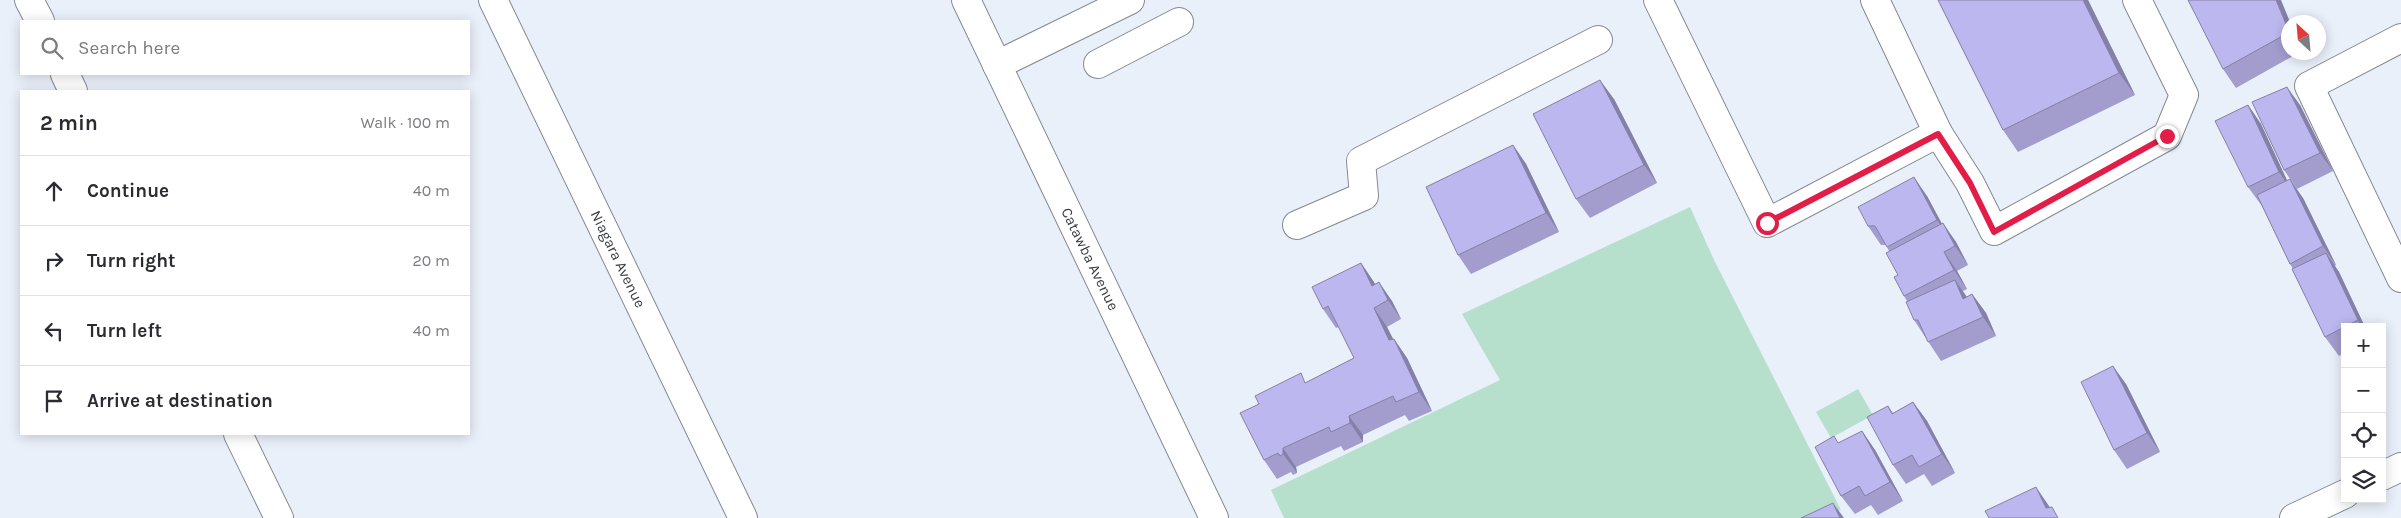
<!DOCTYPE html>
<meta charset="utf-8">
<style>
:root{--surface:#fff;--page:#f7f7f7;--text:#2b2b33;--muted:#7c7c81;--line:#e1e1e2}
body{margin:0;font-family:Karla,sans-serif;background:var(--page);color:var(--text)}
.controls{position:absolute;right:15px;bottom:15px;display:grid;overflow:hidden;border-radius:0px;box-shadow:0 2px 12px #0003}
.controls button{width:45px;height:45px;display:grid;place-items:center;padding:0;border:0;border-bottom:1px solid var(--line);background:var(--surface);color:var(--text);font:25px sans-serif}
.compass{position:absolute;left:2281px;top:15px;width:45px;height:45px;border-radius:50%;background:var(--surface);box-shadow:0 2px 12px #0003;rotate:334deg}
.stop{position:absolute;width:15px;height:15px;margin:-11px;border:4px solid #e11d48;border-radius:50%;background:#fff}
.stop.end{background:#e11d48;border-color:#fff;box-shadow:0 1px 5px #0008}
.list{margin:0;padding:0;list-style:none}
h2{display:flex;justify-content:space-between;align-items:center;height:65px;margin:0;padding:0 20px;font-size:21px}
h2 small{font-size:16px;font-weight:400;color:var(--muted)}
.list li{display:grid;grid-template-columns:32px 1fr auto;gap:15px;align-items:center;box-sizing:border-box;height:70px;padding:0 20px;border-top:1px solid var(--line)}
.list b{display:block;font-size:19px;white-space:nowrap}
.list em{font-size:16px;font-style:normal;color:var(--muted)}
.icon{flex:none;width:28px;height:28px;fill:none;stroke:currentColor;stroke-width:2;stroke-linecap:round;stroke-linejoin:round}
.map{position:relative;flex:none;width:2401px;height:518px;overflow:hidden}
.search{position:absolute;background:var(--surface);box-shadow:0 2px 12px #0003;left:20px;top:20px;width:450px;height:55px;display:flex;align-items:center;gap:12px;box-sizing:border-box;padding:0 18px;border-radius:0px;color:var(--muted);font-size:19px}
.panel{position:absolute;background:var(--surface);box-shadow:0 2px 12px #0003;left:20px;top:90px;width:450px;height:345px;border-radius:0px}
.map>svg:first-child{display:block}
.green{fill:#b6e0cc}
.lines{fill:none;stroke-linecap:round;stroke-linejoin:round}
.minor-casing{stroke:#838992;stroke-width:30}
.minor{stroke:#fff;stroke-width:28}
.wall{fill:#a29dcd}
.shaded-wall{fill:#8480a7}
.building{fill:#bcb7ee;stroke:#8480a7}
.route{stroke:#e11d48;stroke-width:6}
.labels{text-anchor:middle;stroke-width:4;stroke-linejoin:round;paint-order:stroke}
.street-label{font-size:15px;fill:#3b3d41;stroke:#fff}
</style>
<div class="map">
<svg width="2401" height="518" viewBox="0 0 2401 518">
<rect width="100%" height="100%" fill="#eaf0fa"/>
<g class="green">
<polygon points="1690,207 1715,262 1841,510 1818,518 1284,518 1271,490 1500,380 1462,314"/>
<polygon points="1858,389 1873,415 1831,438 1816,412"/>
</g>
<g class="lines">
<g class="minor-casing">
<g id="minor">
<polyline points="29,0 40,21"/>
<polyline points="493,0 743,518"/>
<polyline points="966,0 1214,518"/>
<polyline points="1658,0 1767,223 1938,133 1875,0"/>
<polyline points="2401,38 2309,86 2401,278"/>
<polyline points="1098,64 1179,22"/>
<polyline points="997,65 1130,0"/>
<polyline points="65,74 73,91"/>
<polyline points="1938,133 1970,183 1994,231 2167,136 2184,95 2137,0"/>
<polyline points="1297,225 1364,196 1361,161 1598,40"/>
<polyline points="238,434 279,518"/>
<polyline points="2382,476 2401,467"/>
<polyline points="2294,518 2345,494"/>
</g>
</g>
<use href="#minor" class="minor"/>
</g>
<g class="wall">
<polygon points="1938,0 2088,0 2135,95 2018,152 2003,130"/>
<polygon points="2288,22 2288,52 2300,52 2236,88 2223,69"/>
<polygon points="1614,99 1657,183 1590,218 1576,199"/>
<polygon points="2248,105 2261,124 2287,181 2303,198 2336,265 2335,266 2339,272 2365,327 2345,327 2345,353 2339,356 2325,337 2293,269 2290,264 2262,206 2248,187"/>
<polygon points="2300,105 2333,171 2297,189 2284,170"/>
<polygon points="1513,145 1526,164 1559,232 1471,274 1458,255"/>
<polygon points="1927,196 1942,224 1956,242 1968,265 1957,271 1967,289 1963,291 1967,297 1972,294 1986,313 1996,336 1941,361 1914,320 1907,301 1904,296 1898,275 1889,251 1886,245 1881,245 1868,226"/>
<polygon points="1361,263 1375,284 1392,301 1401,319 1387,327 1393,339 1394,339 1407,358 1432,411 1409,421 1405,415 1363,435 1363,442 1344,451 1341,446 1296,467 1297,473 1293,475 1291,472 1277,479 1264,460 1307,382 1354,358 1339,327 1336,328 1323,309"/>
<polygon points="2126,384 2160,452 2127,469 2114,450"/>
<polygon points="1913,402 1927,421 1955,473 1932,486 1924,474 1906,484 1893,465 1888,406 1893,413"/>
<polygon points="1862,431 1875,450 1903,501 1878,515 1871,505 1855,514 1841,496 1839,443"/>
</g>
<g class="shaded-wall">
<polygon points="2083,0 2088,0 2135,95 2119,73"/>
<polygon points="2276,0 2281,0 2290,22 2288,22 2288,29"/>
<polygon points="1600,80 1614,99 1657,183 1644,165"/>
<polygon points="2287,87 2300,105 2333,171 2320,153"/>
<polygon points="2248,105 2261,124 2292,191 2279,172"/>
<polygon points="1513,145 1526,164 1559,232 1546,213"/>
<polygon points="1914,177 1927,196 1950,239 1937,220"/>
<polygon points="2290,179 2303,198 2336,265 2323,246"/>
<polygon points="1943,223 1956,242 1968,265 1955,246"/>
<polygon points="1944,252 1957,271 1967,289 1954,270"/>
<polygon points="2326,253 2339,272 2365,327 2362,327 2358,320"/>
<polygon points="1361,263 1374,282 1385,304 1372,286"/>
<polygon points="1955,280 1968,299 1963,299"/>
<polygon points="1379,282 1392,301 1401,319 1388,300"/>
<polygon points="1972,294 1986,313 1996,336 1983,317"/>
<polygon points="1374,308 1387,327 1403,359 1389,340"/>
<polygon points="1394,339 1407,358 1432,411 1419,392"/>
<polygon points="2113,366 2126,384 2160,452 2147,433"/>
<polygon points="1913,402 1927,421 1955,473 1942,454"/>
<polygon points="1349,416 1363,435 1363,442 1350,423"/>
<polygon points="1862,431 1875,450 1903,501 1890,482"/>
<polygon points="1283,448 1296,467 1297,473 1283,454"/>
<polygon points="2036,487 2049,506 2055,518 2046,508"/>
<polygon points="1833,503 1844,518 1840,518"/>
</g>
<g class="building">
<polygon points="1938,0 2083,0 2119,73 2003,130"/>
<polygon points="2188,0 2276,0 2288,29 2288,33 2223,69"/>
<polygon points="1600,80 1644,165 1576,199 1533,114"/>
<polygon points="2287,87 2320,153 2284,170 2252,102"/>
<polygon points="2248,105 2279,172 2248,187 2215,121"/>
<polygon points="1513,145 1546,213 1458,255 1426,187"/>
<polygon points="1914,177 1937,220 1887,247 1875,226 1868,226 1858,207"/>
<polygon points="2290,179 2323,246 2290,264 2257,195"/>
<polygon points="1943,223 1955,246 1944,252 1954,270 1904,296 1894,277 1898,275 1886,253"/>
<polygon points="2326,253 2358,320 2325,337 2292,269"/>
<polygon points="1361,263 1372,286 1379,282 1388,300 1374,308 1389,340 1394,339 1419,392 1396,402 1393,396 1349,416 1350,423 1331,432 1329,427 1283,448 1283,454 1280,456 1278,453 1264,460 1240,413 1259,404 1255,396 1301,373 1305,383 1354,358 1328,306 1323,309 1312,287"/>
<polygon points="1955,280 1963,299 1972,294 1983,317 1928,342 1918,320 1914,320 1906,302"/>
<polygon points="2113,366 2147,433 2114,450 2081,382"/>
<polygon points="1913,402 1942,454 1919,467 1912,455 1893,465 1867,417 1888,406 1892,414"/>
<polygon points="1862,431 1890,482 1865,496 1859,486 1841,496 1815,447 1834,436 1838,443"/>
<polygon points="2036,487 2046,508 2052,507 2058,518 1989,518 1985,511"/>
<polygon points="1833,503 1840,518 1801,518"/>
</g>
<g class="lines">
<polyline class="route" points="1767,223 1938,134 1970,183 1994,232 2167,136"/>
</g>
<g class="labels">
<g class="street-label">
<text transform="translate(618 259) rotate(64)" y="5">Niagara Avenue</text>
<text transform="translate(1090 259) rotate(64)" y="5">Catawba Avenue</text>
</g>
</g>
</svg>
<div class="controls">
<button>+</button>
<button>−</button>
<button><svg class="icon" aria-label="locate" viewBox="0 0 24 24"><circle cx="12" cy="12" r="6"/><path d="M12 2v4M12 18v4M2 12h4M18 12h4"/></svg></button>
<button><svg class="icon" aria-label="layers" viewBox="0 0 24 24"><path d="M12 4l9 5-9 5-9-5zM3 14l9 5 9-5"/></svg></button>
</div>
<svg class="compass" viewBox="-18 -18 36 36"><path d="M0-13l5 13h-10z" fill="#e53935"/><path d="M0 13l5-13h-10z" fill="#7c7c81"/></svg>
<div class="stop" style="left:1767px;top:223px"></div>
<div class="stop end" style="left:2167px;top:136px"></div>
<div class="search"><svg class="icon" aria-label="search" viewBox="0 0 24 24"><circle cx="10" cy="10" r="6"/><path d="M15 15l6 6"/></svg>Search here</div>
<section class="panel">
<h2>2 min<small>Walk · 100 m</small></h2>
<ul class="list">
<li><svg class="icon" aria-label="ahead" viewBox="0 0 24 24"><path d="M12 20V5M6 11l6-6 6 6"/></svg><div><b>Continue</b></div><em>40 m</em></li>
<li><svg class="icon" aria-label="right" viewBox="0 0 24 24"><path d="M7 20v-9h11M14 6l5 5-5 5"/></svg><div><b>Turn right</b></div><em>20 m</em></li>
<li><svg class="icon" aria-label="left" viewBox="0 0 24 24"><path d="M17 20v-9H6M10 6l-5 5 5 5"/></svg><div><b>Turn left</b></div><em>40 m</em></li>
<li><svg class="icon" aria-label="arrive" viewBox="0 0 24 24"><path d="M6 21V4h12l-3 4 3 4H6"/></svg><div><b>Arrive at destination</b></div></li>
</ul>
</section>
</div>
